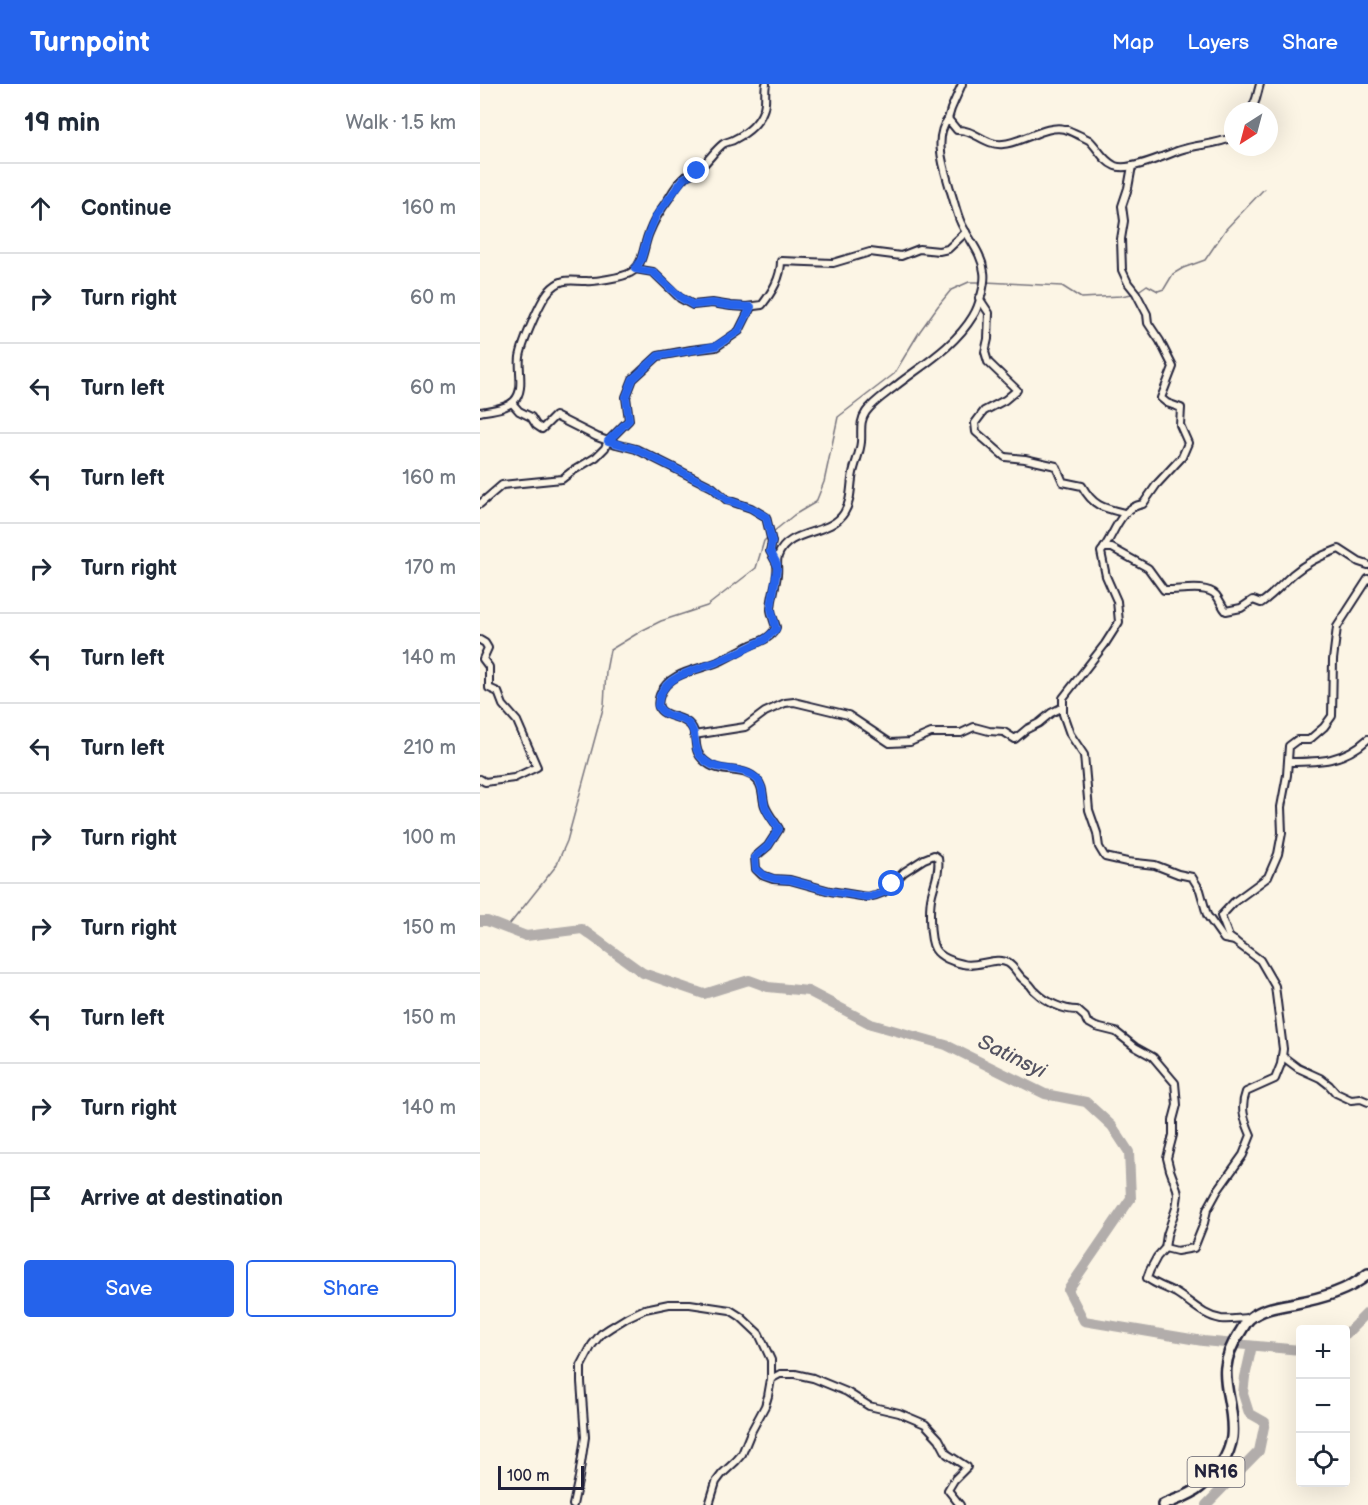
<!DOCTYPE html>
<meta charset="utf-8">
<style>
:root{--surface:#fff;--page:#f2f2f3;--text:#1f2937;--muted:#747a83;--line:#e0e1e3;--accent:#2563eb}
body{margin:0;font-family:"Balsamiq Sans",sans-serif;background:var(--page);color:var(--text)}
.controls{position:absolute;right:18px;bottom:18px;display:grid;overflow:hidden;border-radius:6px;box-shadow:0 6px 24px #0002}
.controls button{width:54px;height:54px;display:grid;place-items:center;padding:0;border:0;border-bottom:2px solid var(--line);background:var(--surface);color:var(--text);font:30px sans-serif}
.compass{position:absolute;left:744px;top:18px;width:54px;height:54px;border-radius:50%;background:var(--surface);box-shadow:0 6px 24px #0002;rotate:216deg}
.scale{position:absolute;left:18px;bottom:15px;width:86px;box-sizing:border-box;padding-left:6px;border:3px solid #22223b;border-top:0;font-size:16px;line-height:21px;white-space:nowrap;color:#22223b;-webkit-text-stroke:4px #fcf5e5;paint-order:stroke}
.stop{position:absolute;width:18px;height:18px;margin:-14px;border:4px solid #2563eb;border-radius:50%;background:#fff}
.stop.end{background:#2563eb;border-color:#fff;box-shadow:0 2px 6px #0008}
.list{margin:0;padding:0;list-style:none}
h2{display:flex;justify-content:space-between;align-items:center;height:78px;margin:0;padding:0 24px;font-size:26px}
h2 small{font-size:20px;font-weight:400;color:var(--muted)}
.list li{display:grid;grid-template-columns:39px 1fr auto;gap:18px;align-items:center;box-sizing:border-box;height:90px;padding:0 24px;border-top:2px solid var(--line)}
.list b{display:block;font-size:22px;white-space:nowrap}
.list em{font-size:20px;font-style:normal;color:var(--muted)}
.actions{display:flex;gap:12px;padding:18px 24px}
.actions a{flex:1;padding:14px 0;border:2px solid var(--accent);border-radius:6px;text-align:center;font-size:21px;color:var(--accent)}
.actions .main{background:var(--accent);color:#fff}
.icon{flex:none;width:33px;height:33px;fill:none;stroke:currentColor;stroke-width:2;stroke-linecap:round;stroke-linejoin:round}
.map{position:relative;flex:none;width:888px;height:1421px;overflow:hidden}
header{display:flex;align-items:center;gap:36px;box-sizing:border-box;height:84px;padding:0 30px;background:var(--accent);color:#fff}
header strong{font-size:28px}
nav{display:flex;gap:33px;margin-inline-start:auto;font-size:21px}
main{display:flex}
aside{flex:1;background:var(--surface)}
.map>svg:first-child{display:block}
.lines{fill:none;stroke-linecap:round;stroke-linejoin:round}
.stream{stroke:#78757e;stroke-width:1.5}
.river{stroke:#b2adab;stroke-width:10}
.street-casing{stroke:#22223b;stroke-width:10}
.primary-casing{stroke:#22223b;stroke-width:14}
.street{stroke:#fcf5e5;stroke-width:6}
.primary{stroke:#fcf5e5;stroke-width:9}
.route{stroke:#2563eb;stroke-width:8}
.labels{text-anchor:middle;stroke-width:4.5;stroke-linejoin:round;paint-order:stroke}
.shield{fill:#fcf5e5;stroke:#63616e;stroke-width:1.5}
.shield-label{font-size:18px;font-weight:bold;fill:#22223b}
.water-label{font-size:21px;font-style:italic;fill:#545362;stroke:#fcf5e5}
</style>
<header>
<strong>Turnpoint</strong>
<nav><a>Map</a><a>Layers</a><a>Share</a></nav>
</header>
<main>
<aside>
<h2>19 min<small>Walk · 1.5 km</small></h2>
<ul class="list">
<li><svg class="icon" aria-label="ahead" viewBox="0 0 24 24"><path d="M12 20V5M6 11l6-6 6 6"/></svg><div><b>Continue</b></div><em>160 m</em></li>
<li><svg class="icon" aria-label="right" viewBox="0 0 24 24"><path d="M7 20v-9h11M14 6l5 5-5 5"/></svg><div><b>Turn right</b></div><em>60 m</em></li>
<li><svg class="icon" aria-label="left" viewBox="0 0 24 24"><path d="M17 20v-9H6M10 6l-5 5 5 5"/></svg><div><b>Turn left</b></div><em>60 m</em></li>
<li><svg class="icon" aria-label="left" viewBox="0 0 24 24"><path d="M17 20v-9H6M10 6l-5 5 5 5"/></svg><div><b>Turn left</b></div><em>160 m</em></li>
<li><svg class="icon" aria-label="right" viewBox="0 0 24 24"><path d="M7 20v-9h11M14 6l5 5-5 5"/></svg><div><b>Turn right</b></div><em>170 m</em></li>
<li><svg class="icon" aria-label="left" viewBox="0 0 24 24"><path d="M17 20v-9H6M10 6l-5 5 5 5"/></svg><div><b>Turn left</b></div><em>140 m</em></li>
<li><svg class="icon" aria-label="left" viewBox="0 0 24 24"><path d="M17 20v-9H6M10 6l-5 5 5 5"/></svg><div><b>Turn left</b></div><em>210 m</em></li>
<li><svg class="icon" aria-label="right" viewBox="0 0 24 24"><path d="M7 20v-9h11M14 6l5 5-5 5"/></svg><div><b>Turn right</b></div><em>100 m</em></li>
<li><svg class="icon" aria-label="right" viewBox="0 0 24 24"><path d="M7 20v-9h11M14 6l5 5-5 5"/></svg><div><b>Turn right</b></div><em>150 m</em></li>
<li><svg class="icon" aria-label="left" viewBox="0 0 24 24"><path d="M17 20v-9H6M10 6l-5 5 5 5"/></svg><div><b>Turn left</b></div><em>150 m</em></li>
<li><svg class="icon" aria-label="right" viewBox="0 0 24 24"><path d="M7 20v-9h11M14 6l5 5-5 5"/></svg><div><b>Turn right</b></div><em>140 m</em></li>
<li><svg class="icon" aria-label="arrive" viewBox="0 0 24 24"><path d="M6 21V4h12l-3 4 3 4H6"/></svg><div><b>Arrive at destination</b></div></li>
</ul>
<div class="actions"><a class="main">Save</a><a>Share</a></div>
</aside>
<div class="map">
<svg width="888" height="1421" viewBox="0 0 888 1421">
<rect width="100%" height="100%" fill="#fcf5e5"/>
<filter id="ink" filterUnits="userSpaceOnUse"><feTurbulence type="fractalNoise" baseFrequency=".0167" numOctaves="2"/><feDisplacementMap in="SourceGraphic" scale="12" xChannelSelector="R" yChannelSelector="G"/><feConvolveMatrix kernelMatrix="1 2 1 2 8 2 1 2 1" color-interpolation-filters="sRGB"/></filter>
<g filter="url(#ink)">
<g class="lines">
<g class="stream">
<polyline points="505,198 582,202 601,214 641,212 652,210"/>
<polyline points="657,208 667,201 678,207 684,205 693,190 703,184 725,176 746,145 784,105"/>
<polyline points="293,448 314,431 336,418 344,398 358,333 414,290 440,247 458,222 471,206 489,198 500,198"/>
<polyline points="26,845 76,782 87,757 124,621 126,587 130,566 163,546 181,537 227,522 276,484 284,457 288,453"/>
</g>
<g class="river">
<polyline points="0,837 7,837 46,852 102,845 163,889 224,910 269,896 288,903 328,907 391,940 466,961 565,1010 606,1018 632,1042 649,1068 651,1114 588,1206 604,1237 723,1257 820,1266"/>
<polyline points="866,1250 888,1228"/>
<polyline points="726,1421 779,1367 785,1338 769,1329 763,1310 765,1293 772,1262"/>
</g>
<g class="street-casing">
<g id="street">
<polyline points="771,27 776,15 780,0"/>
<polyline points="468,35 471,25 482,0"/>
<path d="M753 53C736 61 718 60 700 66 686 71 649 88 635 82 623 77 618 64 609 56 607 55 587 45 584 45 568 40 541 59 523 60 505 62 494 45 477 46L468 35C453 54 464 84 470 105 474 116 476 128 481 139 489 156 502 169 504 188 506 198 499 223 493 232 475 262 444 280 417 301 406 310 394 317 386 328 379 338 382 347 381 358 380 369 375 379 373 389 370 403 372 416 364 429 350 452 308 444 298 472 296 478 298 484 297 490 296 502 291 514 291 526 292 532 294 537 296 543 292 554 281 557 271 561 260 566 249 573 238 578 219 586 188 588 180 611 171 636 200 628 211 642 221 654 208 667 230 681 244 690 264 682 277 696 284 703 282 714 285 722 288 730 295 738 299 745L288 762 275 773 276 785 282 791 293 795 310 796 350 807 387 813 396 811 404 808 424 788 444 775 454 771 458 774C460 787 455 798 452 810 449 821 449 855 455 865 460 873 473 878 483 880 497 884 516 872 528 879 533 882 536 887 540 892 543 896 547 898 550 901 552 903 553 906 556 908 566 918 583 926 597 926L605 933 607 938 616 943 636 948 655 963 673 973 695 999 697 1021 693 1036V1051L687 1074 690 1086 697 1105 698 1111 696 1124 687 1151 685 1164 677 1173 670 1186 667 1194C676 1201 687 1204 696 1209 711 1218 723 1232 741 1235 750 1236 760 1234 769 1234"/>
<path d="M652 82 648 104 642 122 644 137 641 155 642 186 648 199 656 209 667 230 668 239 680 257 693 283 681 314 687 319 701 324 700 341 708 359 702 373 677 400 663 420C638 424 635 451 621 468L626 492 637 517 639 538 625 560 583 614V630L590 650 604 671 609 726 617 749 619 763 625 773 647 778 675 781 698 790 712 793 720 806 727 831 744 855 755 857"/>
<path d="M155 185 173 188 200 214 213 221 232 219 251 222 266 223 282 221C292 208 301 194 301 177L353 179 390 168 421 172 439 165 459 167 468 165 486 148"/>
<path d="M499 214 509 229 508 255 505 268 508 278 537 306 525 316 504 327 495 339 496 348 525 373 545 375 576 382 583 398 602 402C613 422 623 424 644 429"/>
<polyline points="32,319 39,327 51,333 56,341 62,345 75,332 117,353 136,360 156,365 232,403 247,416 271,424 286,433 292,458 290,467 297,480"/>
<path d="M0 328C10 326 26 325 34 317 45 306 38 287 40 273 42 260 60 217 69 207 82 193 89 197 106 197 114 198 143 193 150 189 164 182 163 162 169 149 174 136 181 125 189 114 193 107 199 97 206 92 211 89 217 88 221 83 229 76 234 67 243 60 247 57 251 58 255 55 267 49 278 40 283 27 287 18 284 9 286 0"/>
<polyline points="0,420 22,401 82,395 91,388 116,373 125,364 128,357 149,336 146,313 153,295 165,284 178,272 211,266 236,263 259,247 271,223"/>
<path d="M624 464H632L668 484 684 506C698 507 726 500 736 511 740 516 742 522 746 527L761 524 773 516 781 519C794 510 802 500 813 490 827 478 842 471 859 465L879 478 888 481"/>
<polyline points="0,556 5,559 8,564 3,575 9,583 9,604 18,608 23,621 37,637 57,683 34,694 5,698 0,695"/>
<polyline points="214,651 265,643 285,628 305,619 314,618 368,631 410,659 430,658 451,649 481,649 494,643 509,647 524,648 535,655 547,645 559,639 571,629 583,623"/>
<path d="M808 678C840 678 863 678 888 655"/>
<polyline points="802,972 818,984 840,994 849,1001 856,1009 871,1016 881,1015 888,1018"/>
<path d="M685 1164 697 1167 714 1164 724 1139 727 1126 738 1106 763 1071 771 1051C764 1035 760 1024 766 1008L795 995 801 980 803 965 795 902 780 876 749 853 741 832 754 818 788 793 798 770 802 749 801 723 807 691 809 662 817 656H829L844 643 852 632 853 576 857 543 888 495"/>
<polyline points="93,1421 99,1393 105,1353 101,1298 101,1282 112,1261 121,1250 130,1244 148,1233 165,1225 189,1220 210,1220 250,1226 261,1233 279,1250 291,1276 291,1295"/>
<polyline points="229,1421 236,1398 242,1390 256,1377 262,1370 271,1348 285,1322 288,1312 291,1295 300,1290 315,1290 333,1294 367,1308 389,1322 419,1329 445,1340 459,1355 467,1370 487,1383 474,1396 468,1406 480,1421"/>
</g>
</g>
<g class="primary-casing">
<path id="primary" d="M683 1421C696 1415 710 1412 720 1403 736 1390 749 1374 752 1353 756 1313 731 1291 759 1250 762 1246 765 1239 769 1235 782 1224 800 1222 816 1219 842 1214 868 1207 888 1190"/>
</g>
<use href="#street" class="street"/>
<use href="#primary" class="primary"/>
</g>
</g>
<g class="lines" filter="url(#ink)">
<path class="route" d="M217 87 204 94 176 132 168 151 161 176 155 185 173 188 200 213 213 221 232 219 251 222 271 223 259 247 236 262 178 272 165 284 153 295 146 313 149 336 128 357 156 365 232 403 247 416 271 424 286 433 292 458 290 467 297 480V485L291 524 296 545 290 551 284 556C268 563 253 572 237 578 215 587 179 591 178 622 185 635 200 631 209 640 218 649 212 665 222 674 238 691 261 680 277 695 284 702 282 713 285 722 287 730 295 738 299 745L288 762 275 773 276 785 285 792 295 795 310 796 350 807 387 813 396 811 404 808 412 800"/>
</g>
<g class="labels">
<rect class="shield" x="707.5" y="1373" width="57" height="30" rx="4.5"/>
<g class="shield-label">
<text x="736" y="1394">NR16</text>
</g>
<g class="water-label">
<text transform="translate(532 972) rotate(26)" y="7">Satinsyi</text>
</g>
</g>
</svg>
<div class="controls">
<button>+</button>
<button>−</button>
<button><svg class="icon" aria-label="locate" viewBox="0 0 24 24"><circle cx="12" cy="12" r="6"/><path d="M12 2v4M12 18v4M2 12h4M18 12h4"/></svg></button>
</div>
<svg class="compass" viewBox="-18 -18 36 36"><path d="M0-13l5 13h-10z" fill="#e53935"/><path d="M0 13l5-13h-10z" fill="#747a83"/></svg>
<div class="scale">100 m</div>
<div class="stop" style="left:412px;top:800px"></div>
<div class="stop end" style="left:217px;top:87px"></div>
</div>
</main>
